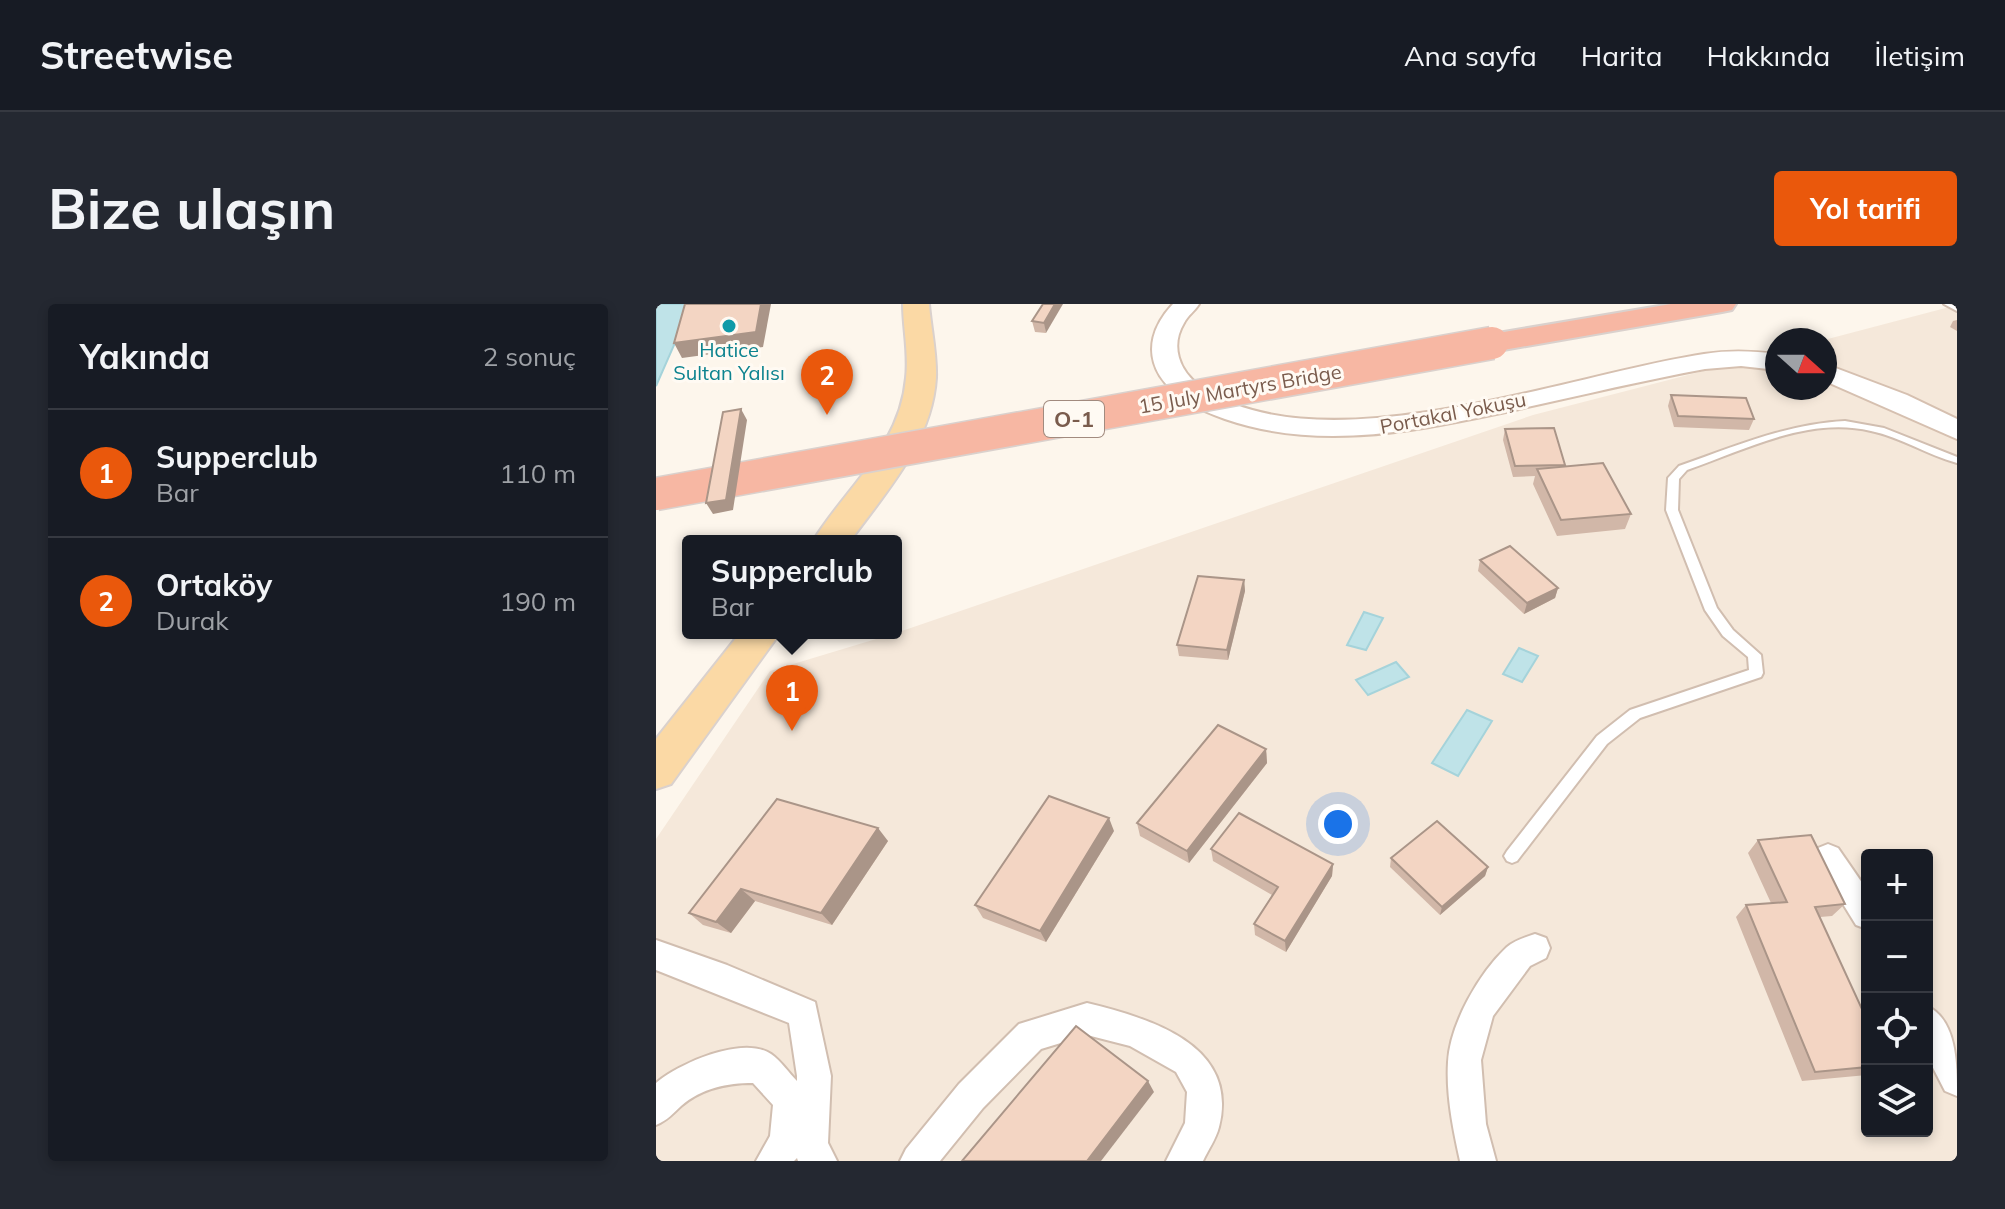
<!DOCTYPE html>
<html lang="tr">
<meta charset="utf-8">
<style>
:root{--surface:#171b24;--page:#242831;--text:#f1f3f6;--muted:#9ea1a6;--line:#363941;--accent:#ea580c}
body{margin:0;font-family:Mulish,sans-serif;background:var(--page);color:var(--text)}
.controls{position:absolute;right:24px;bottom:24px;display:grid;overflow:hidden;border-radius:8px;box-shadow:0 4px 12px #0003}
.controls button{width:72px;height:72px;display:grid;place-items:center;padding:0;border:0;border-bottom:2px solid var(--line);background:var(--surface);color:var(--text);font:40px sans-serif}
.compass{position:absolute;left:1109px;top:24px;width:72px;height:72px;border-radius:50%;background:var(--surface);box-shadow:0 4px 12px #0003;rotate:111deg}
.you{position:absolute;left:682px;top:520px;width:28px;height:28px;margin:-20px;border:6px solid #fff;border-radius:50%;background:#1a73e8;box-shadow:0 0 0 12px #1a73e833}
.badge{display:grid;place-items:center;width:52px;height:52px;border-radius:50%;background:var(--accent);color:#fff;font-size:26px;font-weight:700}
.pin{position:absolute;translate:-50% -66px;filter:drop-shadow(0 2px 4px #0008)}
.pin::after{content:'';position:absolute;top:42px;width:28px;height:24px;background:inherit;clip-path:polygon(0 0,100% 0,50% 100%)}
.popup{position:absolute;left:26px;top:231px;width:220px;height:104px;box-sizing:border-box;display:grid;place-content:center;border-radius:8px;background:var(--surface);filter:drop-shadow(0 2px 6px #0005);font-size:26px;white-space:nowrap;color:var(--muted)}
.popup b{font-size:30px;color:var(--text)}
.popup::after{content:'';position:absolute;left:50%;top:100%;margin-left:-16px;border:16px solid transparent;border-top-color:var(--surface)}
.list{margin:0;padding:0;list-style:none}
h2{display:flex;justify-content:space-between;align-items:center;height:104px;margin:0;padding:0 32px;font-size:34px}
h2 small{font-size:26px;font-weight:400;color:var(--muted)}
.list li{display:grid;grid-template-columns:52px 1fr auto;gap:24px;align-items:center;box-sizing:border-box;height:128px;padding:0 32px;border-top:2px solid var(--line)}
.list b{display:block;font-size:30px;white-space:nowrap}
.list p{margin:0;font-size:26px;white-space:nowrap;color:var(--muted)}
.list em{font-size:26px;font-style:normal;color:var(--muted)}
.icon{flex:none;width:44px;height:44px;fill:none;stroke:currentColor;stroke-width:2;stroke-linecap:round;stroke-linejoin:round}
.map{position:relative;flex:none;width:1301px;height:857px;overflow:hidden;border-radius:8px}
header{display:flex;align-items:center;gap:48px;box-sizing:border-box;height:112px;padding:0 40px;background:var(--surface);border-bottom:2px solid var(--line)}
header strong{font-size:38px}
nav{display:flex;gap:44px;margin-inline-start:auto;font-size:28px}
.intro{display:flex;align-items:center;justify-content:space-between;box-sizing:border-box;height:192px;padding:0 48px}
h1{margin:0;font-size:56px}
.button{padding:20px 36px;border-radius:8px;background:var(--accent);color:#fff;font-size:28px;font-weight:700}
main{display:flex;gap:48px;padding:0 48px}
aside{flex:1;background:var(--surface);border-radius:8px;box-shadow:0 4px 12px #0003}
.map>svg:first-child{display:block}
.residential{fill:#f5e8da;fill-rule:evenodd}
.water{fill:#bfe3e8;stroke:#a5d3da;stroke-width:2}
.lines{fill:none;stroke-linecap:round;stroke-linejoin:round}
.lane-casing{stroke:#d1beb0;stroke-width:4}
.street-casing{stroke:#d1beb0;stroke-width:4}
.secondary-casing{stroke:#d6c0b0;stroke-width:4}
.primary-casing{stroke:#dad1cd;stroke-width:4}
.highway-casing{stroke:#dad1cd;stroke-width:4}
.lane{fill:#fff;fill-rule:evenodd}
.street{fill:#fff;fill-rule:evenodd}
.secondary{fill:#fff;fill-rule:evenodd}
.primary{fill:#fbd9a5;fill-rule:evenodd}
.highway{fill:#f7b7a3;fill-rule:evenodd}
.highway-bridge-casing{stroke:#dad1cd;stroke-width:35;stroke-linecap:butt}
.highway-bridge{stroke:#f7b7a3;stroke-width:32}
.wall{fill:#d1b7a8}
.shaded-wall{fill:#aa9588}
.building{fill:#f3d5c3;stroke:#aa9588;stroke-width:2}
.culture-dot{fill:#0f9aa8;stroke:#fffaf3;stroke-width:3}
.labels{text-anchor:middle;stroke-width:6;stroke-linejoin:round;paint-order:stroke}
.far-culture-label{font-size:20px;fill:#0d838f;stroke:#fffaf3}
.far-street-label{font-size:20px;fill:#7a5c4d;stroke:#fffaf3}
.shield{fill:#fffaf3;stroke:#a28b7f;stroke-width:2}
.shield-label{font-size:22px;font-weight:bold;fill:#7a5c4d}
</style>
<header>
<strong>Streetwise</strong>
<nav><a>Ana sayfa</a><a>Harita</a><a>Hakkında</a><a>İletişim</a></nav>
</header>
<div class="intro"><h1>Bize ulaşın</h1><a class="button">Yol tarifi</a></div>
<main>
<aside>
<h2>Yakında<small>2 sonuç</small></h2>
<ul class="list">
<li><span class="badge">1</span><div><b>Supperclub</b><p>Bar</p></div><em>110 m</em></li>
<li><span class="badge">2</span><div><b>Ortaköy</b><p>Durak</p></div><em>190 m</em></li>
</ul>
</aside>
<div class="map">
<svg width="1301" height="857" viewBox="0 0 1301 857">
<rect width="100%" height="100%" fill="#fdf6ec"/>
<path class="residential" d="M1301 1V857H0V535L114 367 240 329 877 111 1121 48V84H1169L1168 36ZM1211 551H1271V827H1211Z"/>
<g class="water">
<polygon points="0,0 36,0 0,82"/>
<polygon points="708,308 727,314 710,346 691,341"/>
<polygon points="863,344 882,352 866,378 847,370"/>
<polygon points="740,358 753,373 712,391 700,376"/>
<polygon points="811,406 836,417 802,472 776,459"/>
</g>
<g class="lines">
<g class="lane-casing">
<path id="lane" d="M1189 117 1228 124 1301 153V159C1271 151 1245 133 1215 127 1152 112 1089 146 1031 166L1023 175 1022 206 1061 304 1077 326 1105 351 1107 369 1105 373 984 414 951 440 861 557 856 559 851 557 848 552 851 547 941 432 974 406 1093 366 1092 353 1067 332 1049 306 1010 206 1012 174 1023 162C1078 143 1130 120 1189 117Z"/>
</g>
<g class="street-casing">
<g id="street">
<polygon points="1288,0 1301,0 1301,7"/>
<polygon points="1172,540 1182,544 1211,586 1211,625 1200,621 1158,553 1162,544"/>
<path d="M879 630 890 634 894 644 890 654 874 662 837 712 825 756 830 820 840 857H804C797 825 790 791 792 758 794 720 823 669 851 643 858 637 870 633 879 630Z"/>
<path d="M0 636 71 661 159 698 175 772 172 839 181 857H142L141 854 138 857H100L114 832 117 801 97 779C71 779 46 784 25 802 16 810 12 816 0 821V779C22 760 87 731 115 750 125 757 133 769 141 777V772L133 719 0 666Z"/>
<path d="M431 699C492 714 584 740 563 823 560 835 552 846 547 857H510L529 819 531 788 520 768 474 742 431 731 385 745 327 804 284 857H244L250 845 303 780 363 720Z"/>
<path d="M1271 702C1301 716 1301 761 1301 792L1289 787 1271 752Z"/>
</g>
</g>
<g class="secondary-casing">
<g id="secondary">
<path d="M517 0H543C539 7 532 11 528 19 514 42 523 67 544 82 663 166 914 70 1048 50 1073 46 1097 47 1121 50V66L1085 62 1049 65C979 78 909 95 840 110 749 129 659 146 569 115 544 106 519 95 504 72 488 46 498 20 517 0Z"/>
<polygon points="1169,60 1251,91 1301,115 1301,135 1169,77"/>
</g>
</g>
<g class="primary-casing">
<g id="primary">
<path d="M247 0H273C275 25 281 50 280 74 276 138 230 188 194 237H157C191 182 244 143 250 74 253 49 247 24 247 0Z"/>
<polygon points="84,329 124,329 15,480 0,485 0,435"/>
</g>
</g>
<g class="highway-casing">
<polygon id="highway" points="1015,0 1080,0 1076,6 1066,8 836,48 826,45 821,39 826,33 836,30"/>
</g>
<use href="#lane" class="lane"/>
<use href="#street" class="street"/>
<use href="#secondary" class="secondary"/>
<use href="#primary" class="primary"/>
<use href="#highway" class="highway"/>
<g class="highway-bridge-casing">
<polyline id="highway-bridge" points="0,190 836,39"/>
</g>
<use href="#highway-bridge" class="highway-bridge"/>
</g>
<g class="wall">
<polygon points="387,0 390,29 379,28 376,17"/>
<polygon points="1301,16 1301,27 1294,23 1297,17"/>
<polygon points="1015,91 1098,115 1093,126 1018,123 1012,102"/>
<polygon points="849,125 909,161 909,163 975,210 969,225 901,232 877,180 879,172 857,173 847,136"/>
<polygon points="824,256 902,284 899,294 868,310 822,267"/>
<polygon points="588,276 589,287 572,356 523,352 521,341"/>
<polygon points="610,445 611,459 533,559 484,532 481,519"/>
<polygon points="121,495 232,537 176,621 99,597 75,629 47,621 33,609"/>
<polygon points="458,527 390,638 327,614 319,601"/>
<polygon points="1102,536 1189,600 1176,612 1164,613 1211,716 1211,771 1146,777 1080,613 1090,601 1115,599 1092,549"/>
<polygon points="555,545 677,560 676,572 630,648 599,631 598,620 616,591 557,557"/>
<polygon points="735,554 832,563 829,572 784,611 734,563"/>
</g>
<g class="shaded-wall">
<polygon points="105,0 115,0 107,43 26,54 18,39"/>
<polygon points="399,0 407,0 390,29 388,19"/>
<polygon points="85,105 91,116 77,206 57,210 50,199"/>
<polygon points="588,276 589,287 572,356 571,346"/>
<polygon points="902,284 899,294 868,310 871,299"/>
<polygon points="610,445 611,459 533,559 531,547"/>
<polygon points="453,514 458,527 390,638 384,627"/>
<polygon points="222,524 232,537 176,621 165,609"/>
<polygon points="677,560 676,572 630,648 629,637"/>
<polygon points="832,563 829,572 784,611 786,603"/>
<polygon points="85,585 99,597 75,629 60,618"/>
<polygon points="492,777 498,788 445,857 431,857"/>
</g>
<g class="building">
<polygon points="29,0 105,0 100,28 18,39"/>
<polygon points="387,0 399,0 388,19 376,17"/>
<polygon points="1015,91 1090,94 1098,115 1022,112"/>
<polygon points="85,105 70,196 50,199 67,108"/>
<polygon points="898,124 909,161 859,162 849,125"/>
<polygon points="947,159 975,210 905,216 881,165"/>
<polygon points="854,242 902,284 871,299 824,256"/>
<polygon points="542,272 588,276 571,346 521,341"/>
<polygon points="562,421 610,445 531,547 481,519"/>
<polygon points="393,492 453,514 384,627 319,601"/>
<polygon points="121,495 222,524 165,609 85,585 60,618 33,609"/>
<polygon points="583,509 677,560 629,637 598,620 622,583 555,545"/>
<polygon points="781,517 832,563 786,603 735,554"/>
<polygon points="1155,531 1189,600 1159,603 1211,716 1211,763 1159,768 1090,601 1131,598 1102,536"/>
<polygon points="420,722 492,777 431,857 306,857"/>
</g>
<circle class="culture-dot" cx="73" cy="22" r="8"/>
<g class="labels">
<g class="far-culture-label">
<text x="73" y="53">Hatice<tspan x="73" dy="23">Sultan Yalısı</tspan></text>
</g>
<g class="far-street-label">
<text transform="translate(584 85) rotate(-10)" y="7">15 July Martyrs Bridge</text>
<text transform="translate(797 109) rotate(-11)" y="7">Portakal Yokuşu</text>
</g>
<rect class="shield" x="388" y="97" width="60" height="36" rx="6"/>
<g class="shield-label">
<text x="418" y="123">O-1</text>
</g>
</g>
</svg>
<div class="controls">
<button>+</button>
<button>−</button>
<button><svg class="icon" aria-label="locate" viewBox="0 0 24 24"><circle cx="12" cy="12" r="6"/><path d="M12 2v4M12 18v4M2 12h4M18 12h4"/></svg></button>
<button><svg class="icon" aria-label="layers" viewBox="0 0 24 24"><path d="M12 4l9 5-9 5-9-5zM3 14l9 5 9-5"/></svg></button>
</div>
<svg class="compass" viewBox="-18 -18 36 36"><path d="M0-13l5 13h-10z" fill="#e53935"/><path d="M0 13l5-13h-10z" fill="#9ea1a6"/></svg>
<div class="you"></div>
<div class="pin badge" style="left:136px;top:427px">1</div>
<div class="popup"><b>Supperclub</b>Bar</div>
<div class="pin badge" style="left:171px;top:111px">2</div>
</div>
</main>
